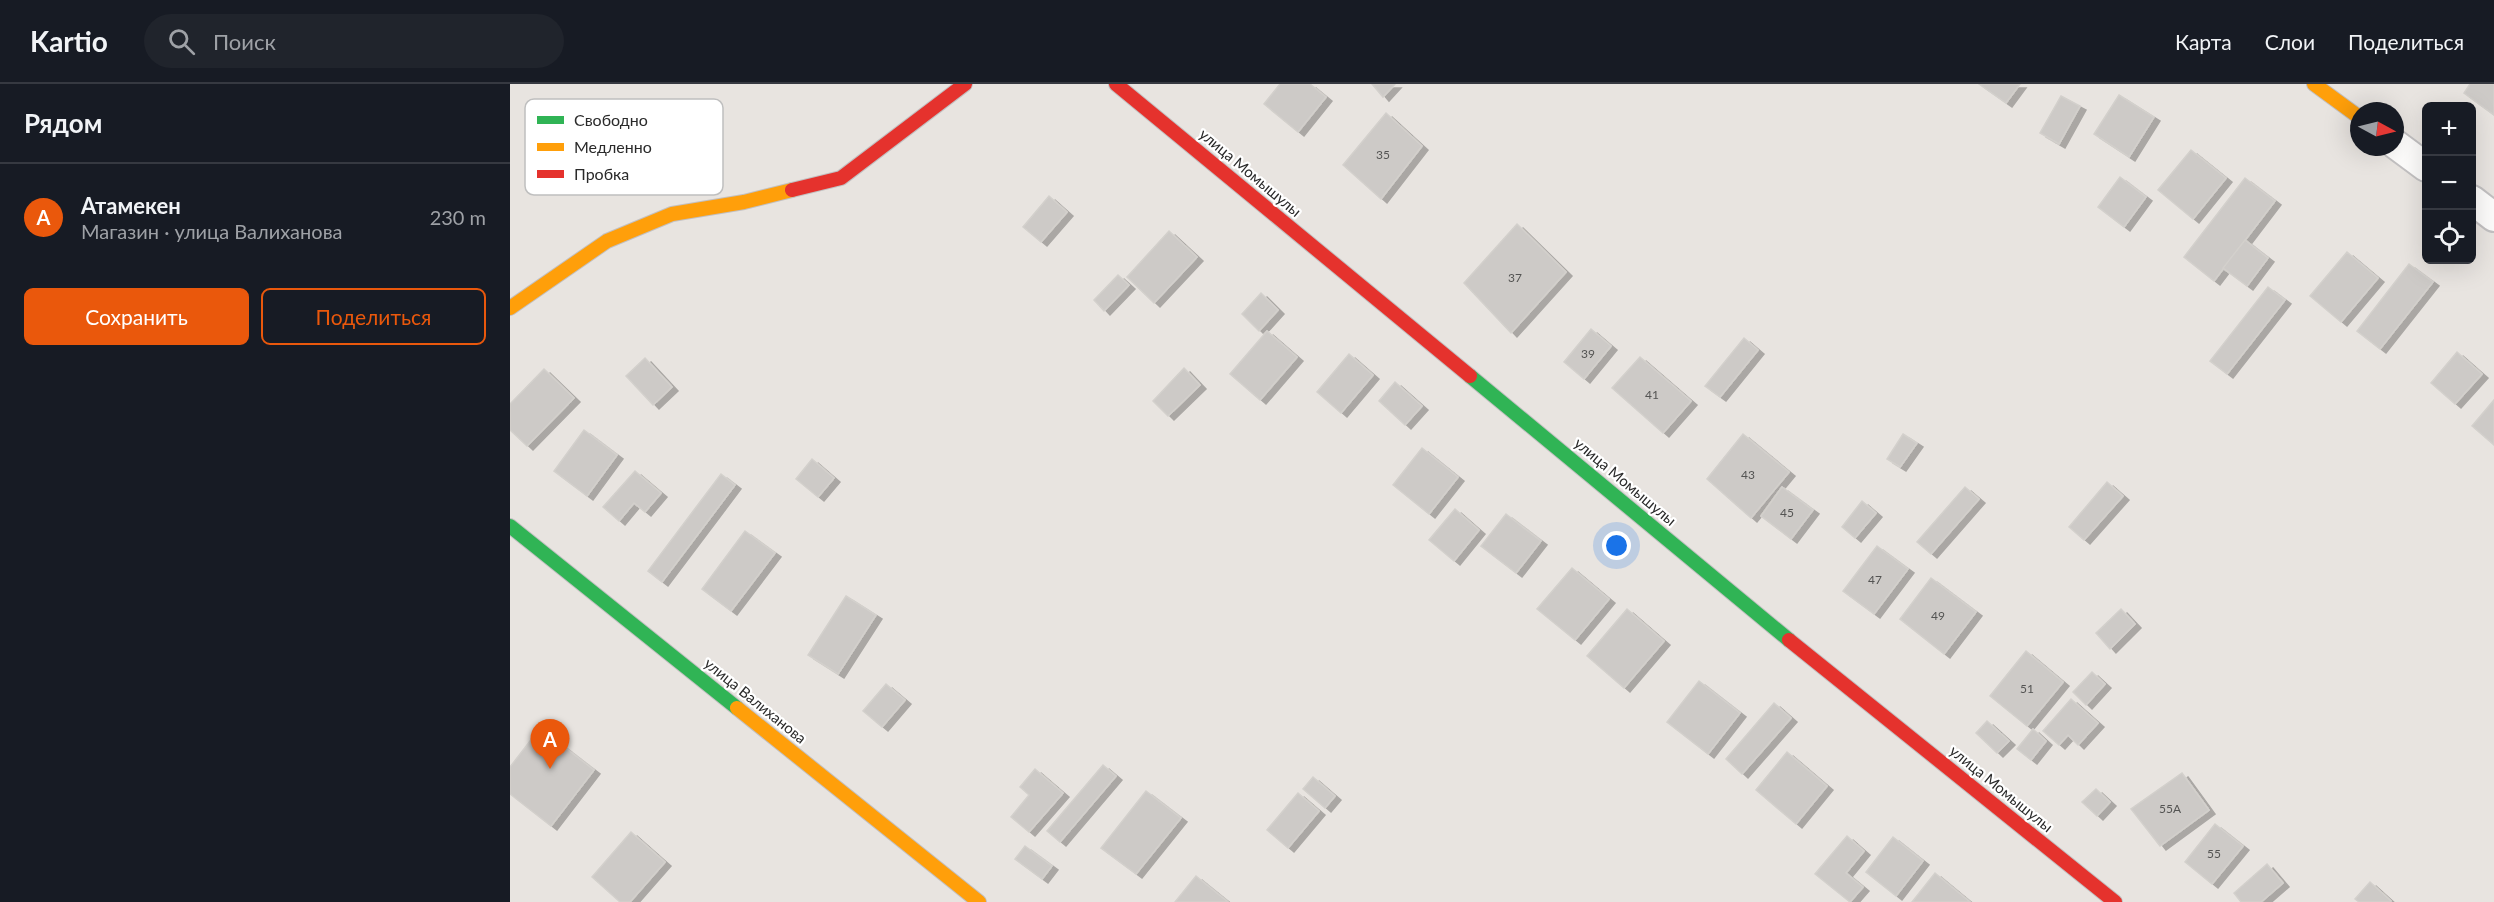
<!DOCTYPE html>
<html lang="ru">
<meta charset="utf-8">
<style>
:root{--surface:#171b24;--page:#20242c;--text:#f1f3f6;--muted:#9ea1a6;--line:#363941;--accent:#ea580c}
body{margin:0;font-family:Lato,sans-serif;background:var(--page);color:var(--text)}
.controls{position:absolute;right:18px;top:18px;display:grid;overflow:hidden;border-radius:9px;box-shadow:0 6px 24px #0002}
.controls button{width:54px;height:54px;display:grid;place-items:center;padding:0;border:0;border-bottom:2px solid var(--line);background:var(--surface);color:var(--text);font:30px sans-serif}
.compass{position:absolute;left:1840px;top:18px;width:54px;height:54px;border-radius:50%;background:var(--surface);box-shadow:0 6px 24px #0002;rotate:97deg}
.you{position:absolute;left:1107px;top:462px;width:21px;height:21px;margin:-15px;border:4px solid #fff;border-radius:50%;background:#1a73e8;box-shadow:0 0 0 9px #1a73e833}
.badge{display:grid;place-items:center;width:39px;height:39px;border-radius:50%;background:var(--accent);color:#fff;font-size:20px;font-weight:700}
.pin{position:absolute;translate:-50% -50px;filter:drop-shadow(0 2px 3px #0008)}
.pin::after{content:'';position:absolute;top:32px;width:21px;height:18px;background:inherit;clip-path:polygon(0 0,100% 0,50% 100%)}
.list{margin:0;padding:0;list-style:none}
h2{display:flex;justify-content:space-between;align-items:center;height:78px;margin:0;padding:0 24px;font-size:26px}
h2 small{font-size:20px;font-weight:400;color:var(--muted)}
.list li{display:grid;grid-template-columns:39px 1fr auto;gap:18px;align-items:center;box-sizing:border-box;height:108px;padding:0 24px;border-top:2px solid var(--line)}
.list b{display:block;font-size:22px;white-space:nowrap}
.list p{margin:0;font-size:20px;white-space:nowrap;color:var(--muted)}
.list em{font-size:20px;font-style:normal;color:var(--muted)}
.actions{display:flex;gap:12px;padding:18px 24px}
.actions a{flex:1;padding:14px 0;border:2px solid var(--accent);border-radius:9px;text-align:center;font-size:21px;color:var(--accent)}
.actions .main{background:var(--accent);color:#fff}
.icon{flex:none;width:33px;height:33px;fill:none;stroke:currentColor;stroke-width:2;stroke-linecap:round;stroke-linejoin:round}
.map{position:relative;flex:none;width:1984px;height:818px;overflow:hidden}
header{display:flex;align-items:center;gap:36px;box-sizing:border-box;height:84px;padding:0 30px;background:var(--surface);border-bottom:2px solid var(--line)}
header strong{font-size:28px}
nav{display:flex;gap:33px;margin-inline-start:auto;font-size:21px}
.search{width:420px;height:54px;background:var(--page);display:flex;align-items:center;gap:15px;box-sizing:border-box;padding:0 21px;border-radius:33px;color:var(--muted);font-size:22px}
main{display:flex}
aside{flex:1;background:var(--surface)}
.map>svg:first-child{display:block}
.building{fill:#cdcac7;stroke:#d3d0cc;stroke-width:1.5;filter:url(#shadow)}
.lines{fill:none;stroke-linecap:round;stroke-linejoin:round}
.street-casing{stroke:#c2c0c1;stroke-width:32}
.fast-casing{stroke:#c2c0c1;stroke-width:16}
.slow-casing{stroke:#c2c0c1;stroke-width:16}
.jam-casing{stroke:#c2c0c1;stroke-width:16}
.street{stroke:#fcfbfa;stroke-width:28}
.fast{stroke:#30b455;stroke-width:14}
.slow{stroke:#ff9f0a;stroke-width:14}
.jam{stroke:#e5322d;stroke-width:14}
.labels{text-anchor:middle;stroke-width:4.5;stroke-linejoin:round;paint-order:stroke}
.number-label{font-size:12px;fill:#545453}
.street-label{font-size:15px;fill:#2a2a2a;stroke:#fff}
.key{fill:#fff;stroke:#bfbfbf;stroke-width:1.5}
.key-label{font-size:16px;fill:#2a2a2a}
</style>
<header>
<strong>Kartio</strong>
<div class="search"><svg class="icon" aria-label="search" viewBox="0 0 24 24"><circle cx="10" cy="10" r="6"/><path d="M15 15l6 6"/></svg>Поиск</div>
<nav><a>Карта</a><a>Слои</a><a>Поделиться</a></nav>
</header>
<main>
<aside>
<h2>Рядом<small></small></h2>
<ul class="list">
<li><span class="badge">A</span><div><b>Атамекен</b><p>Магазин · улица Валиханова</p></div><em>230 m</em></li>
</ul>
<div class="actions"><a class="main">Сохранить</a><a>Поделиться</a></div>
</aside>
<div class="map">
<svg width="1984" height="818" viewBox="0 0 1984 818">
<defs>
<filter id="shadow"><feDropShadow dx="6" dy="4" stdDeviation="0" flood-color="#0004"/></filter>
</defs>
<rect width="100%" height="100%" fill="#e8e4e0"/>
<g class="building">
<polygon points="770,0 800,0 816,13 788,48 754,20"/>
<polygon points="862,0 885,0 873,13"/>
<polygon points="1469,0 1510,0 1496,19"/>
<polygon points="1960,0 1984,0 1984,31 1954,9"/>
<polygon points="1609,11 1644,33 1619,73 1584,50"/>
<polygon points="1551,12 1570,22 1549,60 1530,49"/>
<polygon points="876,29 912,62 871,115 833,81"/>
<polygon points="1681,66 1716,94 1683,135 1648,106"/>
<polygon points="1610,93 1636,113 1614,143 1588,123"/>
<polygon points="1735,94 1765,117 1704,197 1674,173"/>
<polygon points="539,112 557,128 531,158 513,143"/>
<polygon points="1007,140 1056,188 1001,249 954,199"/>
<polygon points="659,147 687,173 644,219 617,193"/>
<polygon points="1735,156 1758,174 1737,202 1713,184"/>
<polygon points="1837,168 1868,194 1831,238 1800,212"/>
<polygon points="1899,180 1923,198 1870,265 1847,247"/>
<polygon points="608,191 619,201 594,227 584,216"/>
<polygon points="1758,203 1775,216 1717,290 1700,277"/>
<polygon points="751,209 768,226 749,247 732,230"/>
<polygon points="1081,245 1101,262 1074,295 1054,278"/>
<polygon points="757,247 787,273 750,316 720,290"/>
<polygon points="1234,254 1248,266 1210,313 1195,302"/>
<polygon points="1947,268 1972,290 1945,320 1921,299"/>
<polygon points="839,270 863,291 831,329 807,308"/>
<polygon points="1130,273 1181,317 1153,349 1102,304"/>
<polygon points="135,274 162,303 143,321 116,292"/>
<polygon points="674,284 690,301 658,332 643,317"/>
<polygon points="34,285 64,314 17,362 0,346 0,320"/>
<polygon points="885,298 912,322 895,341 869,317"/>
<polygon points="1984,316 1984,361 1962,342"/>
<polygon points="74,346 107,371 77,412 44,387"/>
<polygon points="1233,350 1279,388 1241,434 1197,395"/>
<polygon points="1393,350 1407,359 1390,383 1377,375"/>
<polygon points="912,364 948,393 919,430 883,401"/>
<polygon points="302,375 324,394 308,413 286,395"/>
<polygon points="125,387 151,409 135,428 124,419 109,437 93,423"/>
<polygon points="211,390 225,401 152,498 138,487"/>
<polygon points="1597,398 1613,412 1574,456 1559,443"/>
<polygon points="1272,403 1303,426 1281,455 1251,432"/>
<polygon points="1455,403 1469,415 1421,470 1407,458"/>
<polygon points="1352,417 1366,429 1345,454 1332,443"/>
<polygon points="945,425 969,446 944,477 919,456"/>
<polygon points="996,430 1031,457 1006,489 971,462"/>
<polygon points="235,447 265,469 221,527 192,505"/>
<polygon points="1367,462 1398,485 1364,530 1333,507"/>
<polygon points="1062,484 1099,515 1065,556 1027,525"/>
<polygon points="1421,494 1466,528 1434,570 1390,535"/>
<polygon points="336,512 366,531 328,590 298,571"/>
<polygon points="1117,525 1154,557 1114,604 1077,572"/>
<polygon points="1611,525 1625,540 1600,565 1586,549"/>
<polygon points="1516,567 1553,598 1517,642 1480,612"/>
<polygon points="1582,588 1595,600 1576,621 1563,608"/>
<polygon points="1189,597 1230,629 1198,670 1157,638"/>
<polygon points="376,600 395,616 372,643 353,627"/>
<polygon points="1561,615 1588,639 1568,661 1558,651 1549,661 1533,647"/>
<polygon points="1264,619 1281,634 1232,690 1216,675"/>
<polygon points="1477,637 1499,657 1487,669 1466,649"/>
<polygon points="30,644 84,686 41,742 0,710 0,683"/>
<polygon points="1523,645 1536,657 1521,676 1507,665"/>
<polygon points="1277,668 1317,702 1286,740 1246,706"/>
<polygon points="593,681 606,692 550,758 537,747"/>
<polygon points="525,685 553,709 519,748 501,733 519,711 510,703"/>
<polygon points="1672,689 1699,726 1650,762 1621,725"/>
<polygon points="803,693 825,712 815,724 793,705"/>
<polygon points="1586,705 1600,718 1587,732 1572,718"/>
<polygon points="636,707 671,734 626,790 591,764"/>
<polygon points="788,709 809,727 778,764 757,746"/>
<polygon points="1705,740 1733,762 1702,800 1675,778"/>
<polygon points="121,748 155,778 120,818 110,818 82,793"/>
<polygon points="1337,752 1354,767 1336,789 1353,803 1340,818 1305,790"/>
<polygon points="1383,753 1413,777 1386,812 1356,788"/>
<polygon points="515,762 542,782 532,795 505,775"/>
<polygon points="1757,780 1773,799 1751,818 1731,818 1724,809"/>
<polygon points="1425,789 1460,818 1402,818"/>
<polygon points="686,792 718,818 665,818"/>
<polygon points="1860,798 1881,817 1880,818 1849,818 1845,815"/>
</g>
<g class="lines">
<g class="street-casing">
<g id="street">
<polyline points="1885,60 1916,83"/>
<polyline points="1962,116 1984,133"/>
</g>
</g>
<g class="fast-casing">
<g id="fast">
<polyline points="960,292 1279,556"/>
<polyline points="0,442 227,624"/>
</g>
</g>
<g class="slow-casing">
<g id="slow">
<polyline points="1804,0 1849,33"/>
<polyline points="0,224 97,157 162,130 234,118 282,106"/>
<polyline points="227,624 469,818"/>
</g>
</g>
<g class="jam-casing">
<g id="jam">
<polyline points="606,0 960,292"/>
<polyline points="282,106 331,94 455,0"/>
<polyline points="1279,556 1605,818"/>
</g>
</g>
<use href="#street" class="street"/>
<use href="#fast" class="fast"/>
<use href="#slow" class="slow"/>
<use href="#jam" class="jam"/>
</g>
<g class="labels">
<g class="number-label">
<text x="873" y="75">35</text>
<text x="1005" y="198">37</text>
<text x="1078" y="274">39</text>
<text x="1142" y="315">41</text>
<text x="1238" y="395">43</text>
<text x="1277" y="433">45</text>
<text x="1365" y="500">47</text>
<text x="1428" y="536">49</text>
<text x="1517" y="609">51</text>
<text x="1660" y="729">55А</text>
<text x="1704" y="774">55</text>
</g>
<g class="street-label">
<text transform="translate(740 89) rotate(40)" y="5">улица Момышулы</text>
<text transform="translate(1115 398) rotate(40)" y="5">улица Момышулы</text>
<text transform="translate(245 617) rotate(39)" y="5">улица Валиханова</text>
<text transform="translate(1491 705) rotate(39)" y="5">улица Момышулы</text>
</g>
</g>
<rect x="15" y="15" width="198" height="96" rx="9" class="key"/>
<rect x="27" y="32" width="27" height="8" fill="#30b455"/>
<rect x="27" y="59" width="27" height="8" fill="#ff9f0a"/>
<rect x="27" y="86" width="27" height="8" fill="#e5322d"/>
<g class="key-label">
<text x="64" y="42">Свободно</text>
<text x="64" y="69">Медленно</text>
<text x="64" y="96">Пробка</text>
</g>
</svg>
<div class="controls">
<button>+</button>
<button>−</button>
<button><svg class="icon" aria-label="locate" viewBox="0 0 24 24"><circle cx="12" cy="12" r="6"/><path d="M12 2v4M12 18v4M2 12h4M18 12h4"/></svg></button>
</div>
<svg class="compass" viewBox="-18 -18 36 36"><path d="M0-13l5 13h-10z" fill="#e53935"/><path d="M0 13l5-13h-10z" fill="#9ea1a6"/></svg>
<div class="you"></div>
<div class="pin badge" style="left:40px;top:685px">A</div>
</div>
</main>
